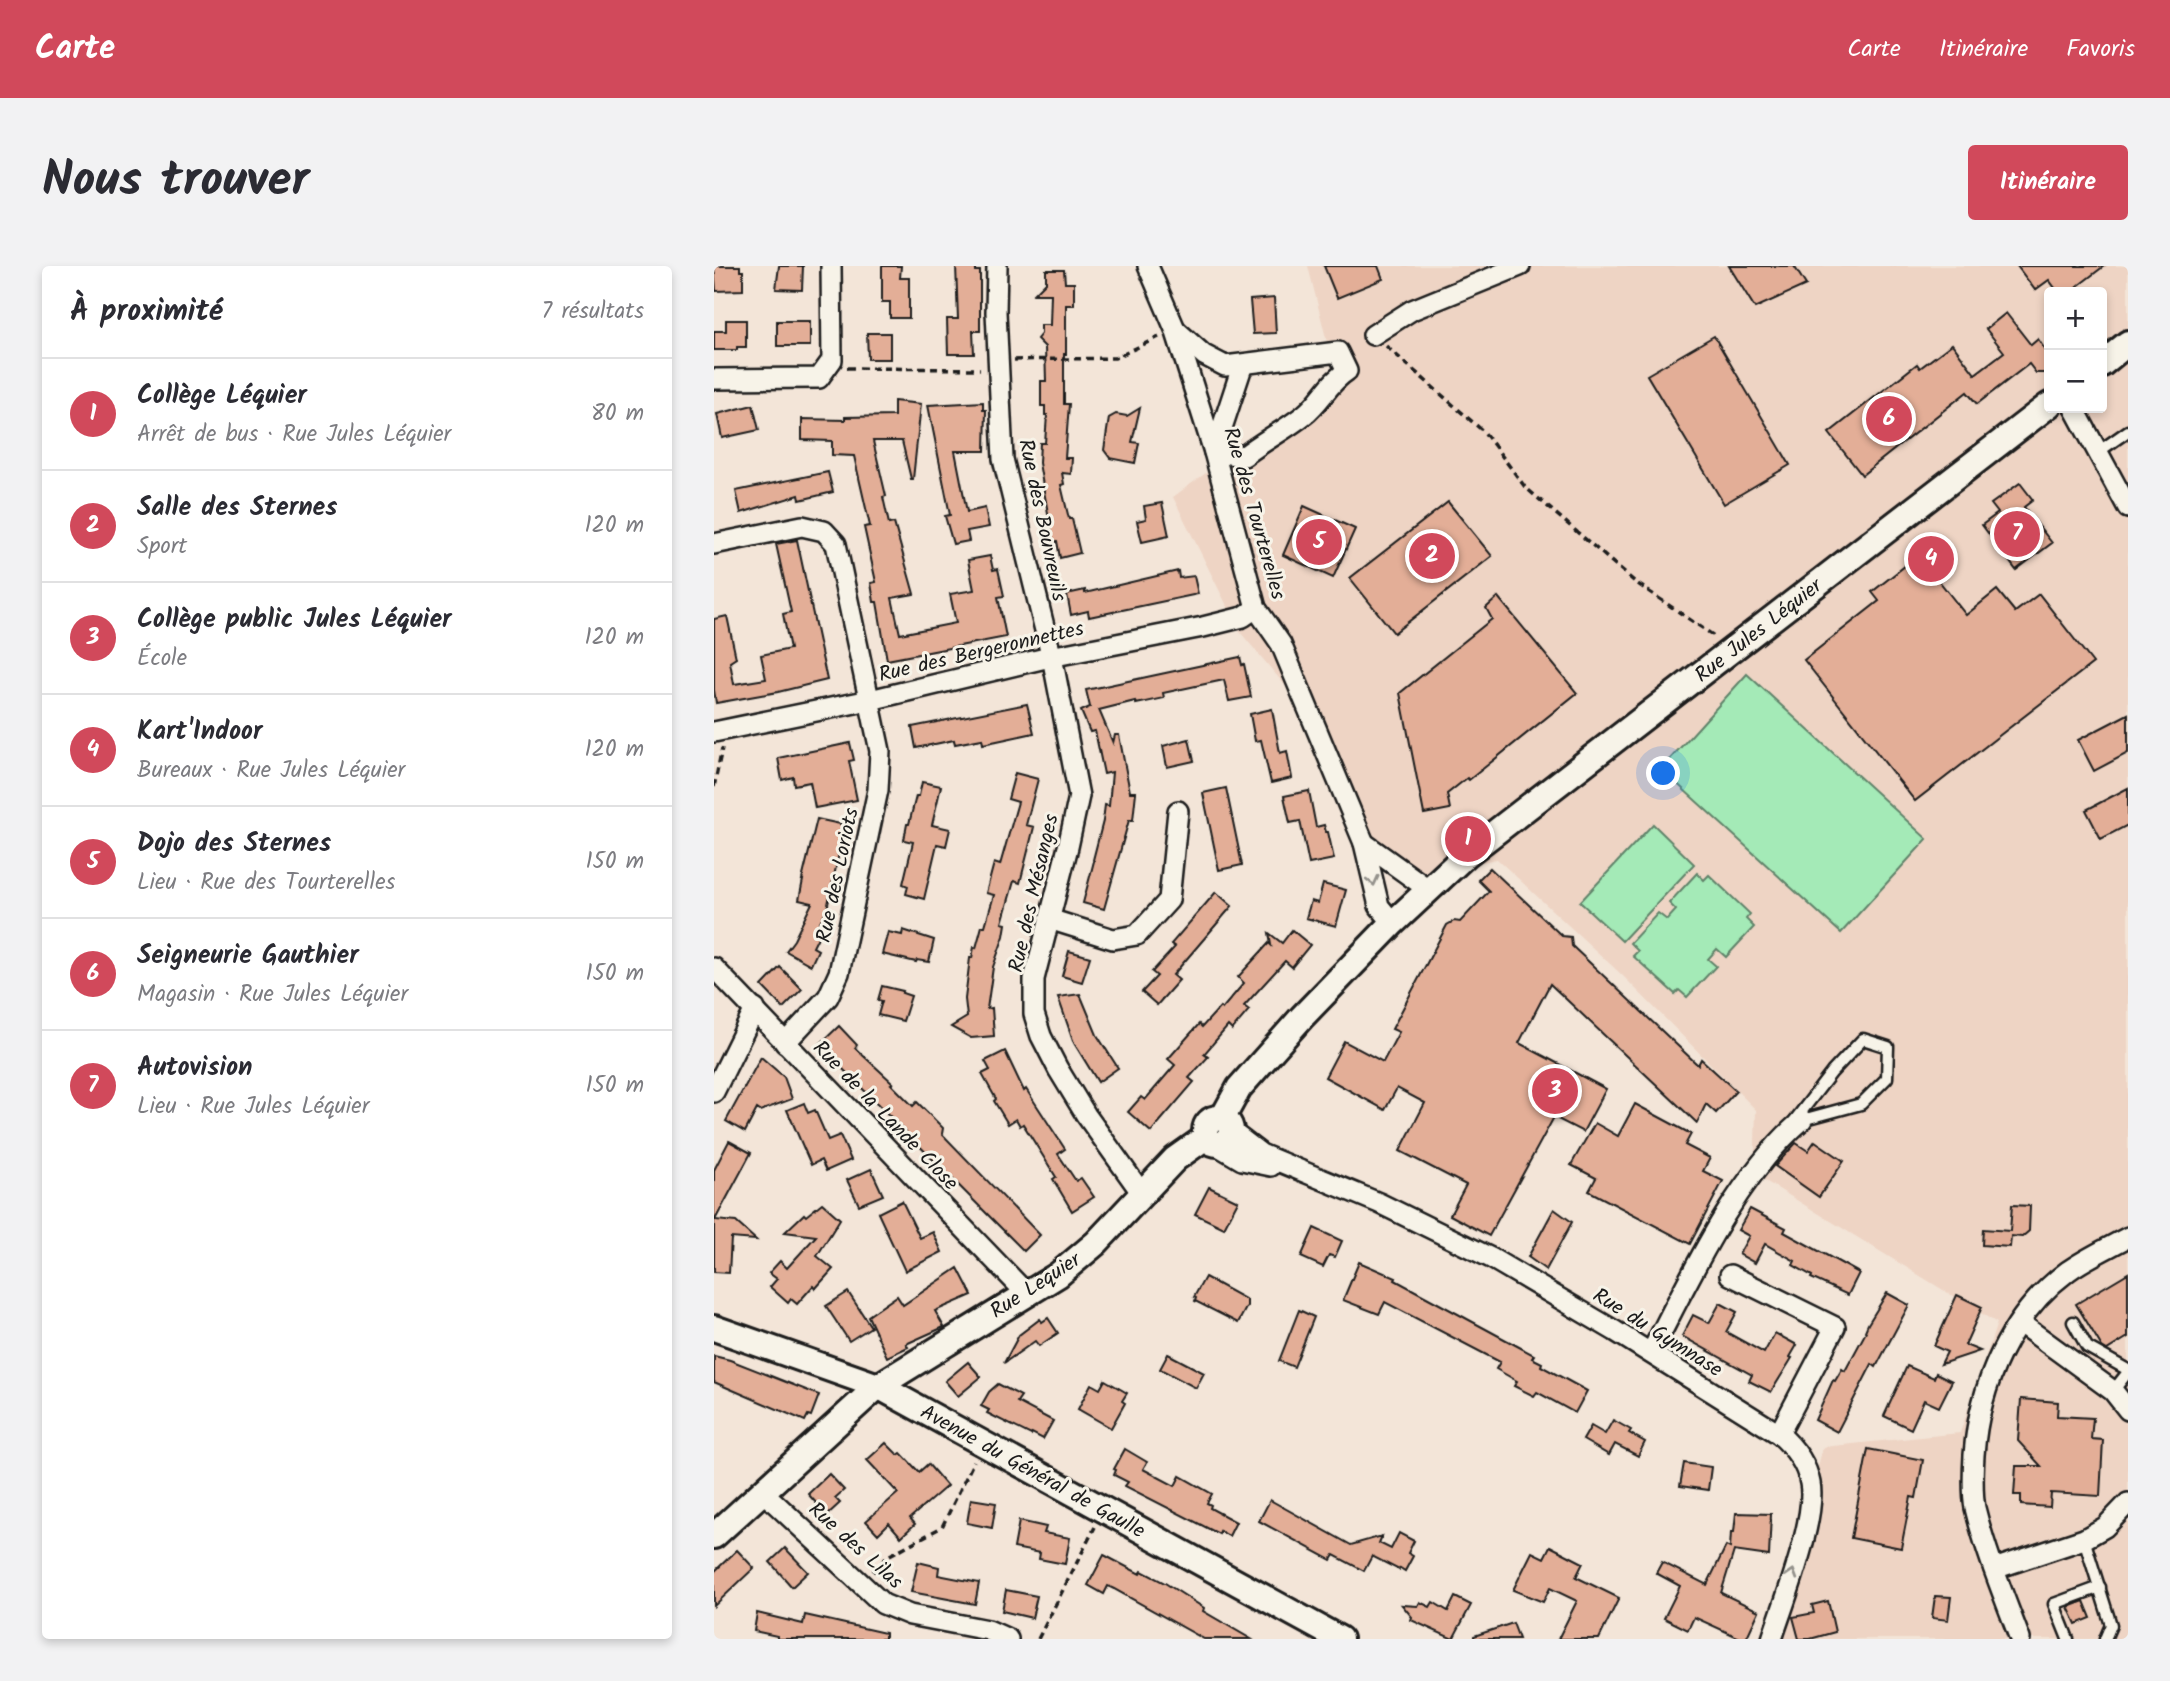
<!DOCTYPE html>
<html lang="fr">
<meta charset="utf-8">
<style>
:root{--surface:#fff;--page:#f2f2f3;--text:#2b2b33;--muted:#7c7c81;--line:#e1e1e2;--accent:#d1495b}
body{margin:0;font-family:Kalam,sans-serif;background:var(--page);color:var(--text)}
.controls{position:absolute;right:21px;top:21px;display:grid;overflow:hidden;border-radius:7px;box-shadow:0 4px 10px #0003}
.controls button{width:63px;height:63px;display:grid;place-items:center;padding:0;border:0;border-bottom:2px solid var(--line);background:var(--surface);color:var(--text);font:35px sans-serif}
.you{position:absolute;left:950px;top:508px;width:24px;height:24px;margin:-18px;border:5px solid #fff;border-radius:50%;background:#1a73e8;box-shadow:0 0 0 10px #1a73e833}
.badge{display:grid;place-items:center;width:46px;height:46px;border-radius:50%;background:var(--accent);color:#fff;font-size:23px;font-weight:700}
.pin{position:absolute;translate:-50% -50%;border:4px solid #fff;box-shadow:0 2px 7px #0006}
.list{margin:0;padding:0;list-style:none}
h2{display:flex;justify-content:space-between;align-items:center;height:91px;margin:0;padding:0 28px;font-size:30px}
h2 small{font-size:23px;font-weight:400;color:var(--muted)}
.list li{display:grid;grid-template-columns:46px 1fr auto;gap:21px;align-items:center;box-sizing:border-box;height:112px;padding:0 28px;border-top:2px solid var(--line)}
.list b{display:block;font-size:26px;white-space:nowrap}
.list p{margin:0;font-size:23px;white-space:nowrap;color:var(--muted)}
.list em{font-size:23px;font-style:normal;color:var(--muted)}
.map{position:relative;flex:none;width:1414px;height:1373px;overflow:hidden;border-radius:7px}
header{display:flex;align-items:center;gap:42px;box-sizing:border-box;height:98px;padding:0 35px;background:var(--accent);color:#fff}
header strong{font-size:33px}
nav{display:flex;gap:38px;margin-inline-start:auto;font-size:24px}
.intro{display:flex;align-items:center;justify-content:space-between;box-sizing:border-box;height:168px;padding:0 42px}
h1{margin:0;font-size:49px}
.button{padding:18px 32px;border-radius:7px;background:var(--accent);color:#fff;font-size:24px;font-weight:700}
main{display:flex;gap:42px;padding:0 42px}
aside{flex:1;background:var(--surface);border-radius:7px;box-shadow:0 4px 10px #0003}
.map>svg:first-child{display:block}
.built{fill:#eed4c4;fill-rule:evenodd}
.green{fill:#a4eab7;stroke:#60836a;stroke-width:2}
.building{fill:#e3ae97;stroke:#1c1c1c;stroke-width:2}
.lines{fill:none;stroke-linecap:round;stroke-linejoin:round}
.service-casing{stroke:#1c1c1c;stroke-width:15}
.minor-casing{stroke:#1c1c1c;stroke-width:24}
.tertiary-casing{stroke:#1c1c1c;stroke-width:30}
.path{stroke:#1c1c1c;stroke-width:3.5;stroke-dasharray:7 5;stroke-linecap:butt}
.service{stroke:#f7f3e8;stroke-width:10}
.minor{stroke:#f7f3e8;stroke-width:19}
.tertiary{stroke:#f7f3e8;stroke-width:24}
.oneway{stroke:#94928c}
.labels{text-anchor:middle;stroke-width:6;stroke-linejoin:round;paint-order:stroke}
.street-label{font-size:21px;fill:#1c1c1c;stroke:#f7f3e8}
</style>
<header>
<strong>Carte</strong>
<nav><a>Carte</a><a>Itinéraire</a><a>Favoris</a></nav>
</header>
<div class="intro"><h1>Nous trouver</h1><a class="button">Itinéraire</a></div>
<main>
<aside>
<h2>À proximité<small>7 résultats</small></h2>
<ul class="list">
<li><span class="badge">1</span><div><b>Collège Léquier</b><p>Arrêt de bus · Rue Jules Léquier</p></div><em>80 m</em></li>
<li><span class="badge">2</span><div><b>Salle des Sternes</b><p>Sport</p></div><em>120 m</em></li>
<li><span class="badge">3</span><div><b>Collège public Jules Léquier</b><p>École</p></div><em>120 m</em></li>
<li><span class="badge">4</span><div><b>Kart'Indoor</b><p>Bureaux · Rue Jules Léquier</p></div><em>120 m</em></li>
<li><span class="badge">5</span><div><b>Dojo des Sternes</b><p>Lieu · Rue des Tourterelles</p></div><em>150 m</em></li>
<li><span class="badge">6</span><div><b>Seigneurie Gauthier</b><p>Magasin · Rue Jules Léquier</p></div><em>150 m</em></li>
<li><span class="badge">7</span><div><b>Autovision</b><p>Lieu · Rue Jules Léquier</p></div><em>150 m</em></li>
</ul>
</aside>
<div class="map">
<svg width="1414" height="1373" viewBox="0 0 1414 1373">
<rect width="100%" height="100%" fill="#f3e5d8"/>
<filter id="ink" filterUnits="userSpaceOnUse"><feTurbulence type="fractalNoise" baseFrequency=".0143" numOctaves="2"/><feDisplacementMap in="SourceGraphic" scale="14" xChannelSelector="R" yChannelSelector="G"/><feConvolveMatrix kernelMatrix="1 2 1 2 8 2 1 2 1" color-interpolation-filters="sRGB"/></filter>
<g filter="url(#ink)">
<path class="built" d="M594 0H1414V1373H1060L1109 1181 1246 1167 1283 1057 1040 908 1042 844 909 710 783 593 679 613 613 469 526 366 459 231 622 112ZM1335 26H1388V142H1335Z"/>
<g class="green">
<polygon points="1033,408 1213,573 1127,667 947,503"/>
<polygon points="939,558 980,598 908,675 866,636"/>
<polygon points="983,607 990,614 995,609 1036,648 1032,653 1040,661 1012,691 1003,683 994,693 1002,700 973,731 965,724 961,728 919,690 924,685 916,677 944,647 953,654 962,644 955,637"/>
</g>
<g class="building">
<polygon points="0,0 26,0 26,5 29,5 29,24 2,25"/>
<polygon points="65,0 89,0 88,24 62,23"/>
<polygon points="168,0 187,0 186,12 195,12 195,52 176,52 176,36 168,36"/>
<polygon points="242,0 262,0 262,5 266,5 266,65 259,65 260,88 234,88 233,53 244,53"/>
<polygon points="610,0 664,0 669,13 623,32"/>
<polygon points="1015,0 1080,0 1092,19 1041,42"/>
<polygon points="1303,0 1390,0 1356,26 1344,26 1335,14 1321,24"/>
<polygon points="332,4 350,4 351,17 360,17 360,39 352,39 352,88 350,88 350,138 355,138 351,192 358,192 357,208 348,207 350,218 347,219 355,253 358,253 366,287 346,292 343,275 339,275 325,197 326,177 331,177 333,149 331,149 331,140 327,140 327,115 332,115 331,81 323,73 327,68 327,59 336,59 337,28 320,28 332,16"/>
<polygon points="560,32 562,67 539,68 536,34"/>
<polygon points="1292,47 1317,79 1324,73 1335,90 1335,103 1330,107 1322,107 1315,98 1263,138 1253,126 1148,209 1115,167 1203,98 1206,102 1238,78 1261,108 1290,86 1272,63"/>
<polygon points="12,54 32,54 32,81 23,81 23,84 0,84 0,65 12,65"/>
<rect x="63" y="55" width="33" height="25"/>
<polygon points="153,67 176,67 176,93 154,93"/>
<polygon points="1000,70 1076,199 1010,238 933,109"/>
<polygon points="180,135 207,138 199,213 197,213 188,175 159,175 172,230 169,231 175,258 180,257 200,328 178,332 186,368 242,357 236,328 260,324 254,294 276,290 279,304 284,303 290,330 284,331 292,371 173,394 163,336 160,336 157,317 162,316 150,261 156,260 140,190 118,189 118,175 88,174 88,153 131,154 131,151 180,150"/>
<polygon points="269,136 269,144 272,144 271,185 241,185 253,246 271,242 275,261 253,265 255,275 239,278 231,250 236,249 214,139"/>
<polygon points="39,139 45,164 8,172 3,148"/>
<polygon points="426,142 418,176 425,177 421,197 396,192 390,184 395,152 402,148 413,150"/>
<polygon points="114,206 119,226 86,234 85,229 27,247 22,225"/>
<polygon points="1306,217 1319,234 1310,241 1338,277 1302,304 1268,259 1284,247 1277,238"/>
<polygon points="734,236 778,290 680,367 636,312"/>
<polygon points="448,237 455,270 428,276 423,255 432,253 430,240"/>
<polygon points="590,240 641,263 619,312 569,289"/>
<polygon points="83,274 113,414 64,426 2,437 0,424 0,353 13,350 22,392 16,396 20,418 52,413 47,389 76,383 69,348 77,346 62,278"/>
<polygon points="1220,277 1237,299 1222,311 1252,349 1283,324 1301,346 1325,328 1379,397 1201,535 1090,394 1165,335 1158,326"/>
<polygon points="464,305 465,312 480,310 484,328 375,351 374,345 357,349 353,328 371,324 371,327"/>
<polygon points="784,331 863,427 755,514 753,512 733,528 736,543 710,548 686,427 778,353 772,342"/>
<polygon points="526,391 528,399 530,398 537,431 515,435 510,414 449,427 450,432 422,438 421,435 385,444 399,477 401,469 405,469 416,526 422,526 419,554 415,554 390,643 369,637 380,595 379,594 389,555 391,539 395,540 398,506 390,508 381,465 376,466 367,445 376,441 372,424"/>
<polygon points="313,438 320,467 269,478 268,473 241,478 240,474 202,482 198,461"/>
<polygon points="558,443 566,487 573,485 578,512 557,517 547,474 541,475 536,448"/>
<polygon points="1414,448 1414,487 1380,505 1364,474"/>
<polygon points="475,473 480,495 453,501 449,480"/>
<polygon points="136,477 140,494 135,495 143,534 101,542 96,516 80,519 79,511 68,514 64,492"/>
<polygon points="301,507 324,513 312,559 320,561 306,617 300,615 288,657 292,658 290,670 279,701 273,743 278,742 280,770 257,772 237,761 253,751 251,733 256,692 258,692 260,681 262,682 268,660 271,660 280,629 272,627 280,597 286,599 304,536 294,533"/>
<polygon points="208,516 227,520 218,559 236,563 232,580 223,578 210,633 192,628 194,620 189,618 199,576 190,574 193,558 195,558 202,530 205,530"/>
<polygon points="512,522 528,599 505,604 489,527"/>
<polygon points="1414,522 1414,559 1387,573 1372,544"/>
<polygon points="595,525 602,561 610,559 612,566 614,566 620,593 595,598 586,555 576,557 570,530"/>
<polygon points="103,553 131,559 113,643 100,667 105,669 99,681 104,684 97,699 72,685 80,674 98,637 85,634 89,614 88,614"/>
<polygon points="776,602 848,670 857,671 858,680 984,799 987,793 1022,825 1002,847 992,838 983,857 836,718 805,777 892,823 869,866 840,851 775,970 736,949 752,919 686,885 711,837 683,822 671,844 611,811 630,775 669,796 685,766 678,763 733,659 740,655 746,656 775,625 764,614"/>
<polygon points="609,618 632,624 622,660 592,652 597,635 604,637"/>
<polygon points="502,626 518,640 459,709 465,714 443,739 428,726 443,710 438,706 461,681 457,678"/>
<polygon points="189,664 220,674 215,696 203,694 202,696 168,688 174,666 188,669"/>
<polygon points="578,664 596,679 578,701 571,695 530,740 535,744 518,764 514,760 490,788 494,791 475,812 480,816 437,866 414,846 427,831 431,834 461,799 454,793 485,758 488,761 506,741 508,743 530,717 524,711 555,677 557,679 555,667 568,677"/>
<polygon points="355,685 376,691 368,716 348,710"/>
<polygon points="66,701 88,723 69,742 48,720"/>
<polygon points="168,720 189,725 188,727 197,730 189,755 164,749 168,735 164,734"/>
<polygon points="366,728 383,769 404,802 384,816 360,777 344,731"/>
<polygon points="125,760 143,779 141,782 179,817 177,818 199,840 203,836 229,862 228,868 326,969 310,985 105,779"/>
<polygon points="291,785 310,825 312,823 351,883 344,888 362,915 367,912 380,931 358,945 339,913 342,911 309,858 306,860 302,853 294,858 280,835 282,833 268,808 276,804 271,795"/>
<polygon points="47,791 70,811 78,833 46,845 43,843 31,866 12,855"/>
<polygon points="90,837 94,847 101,844 114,874 126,869 137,894 112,905 107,894 97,899 73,844"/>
<polygon points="921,838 977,868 971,879 996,892 989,905 1009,915 976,978 875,925 882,912 857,899 881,857 904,870"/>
<polygon points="15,875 37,887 1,954 22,956 42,974 17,972 15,1007 0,1006 0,904"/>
<polygon points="1101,875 1130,895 1105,931 1061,900 1082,877 1094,885"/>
<polygon points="157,903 169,929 145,939 133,914"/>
<polygon points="495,921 524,935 510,962 481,948"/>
<polygon points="188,935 206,972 219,966 228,986 191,1005 164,947"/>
<polygon points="108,937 126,953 103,990 119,1003 101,1023 99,1020 83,1038 77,1033 74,1037 56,1021 63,1013 55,1007 66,995 73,1002 102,970 71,966 90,948 92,950"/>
<polygon points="1298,939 1316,940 1315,965 1308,971 1297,970 1296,981 1268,979 1269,963 1296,965"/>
<polygon points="840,943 858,956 832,1004 814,991"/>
<polygon points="1036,943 1072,962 1070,966 1145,1007 1134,1029 1097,1012 1098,1010 1079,999 1081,995 1051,978 1041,997 1025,988 1035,970 1024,964"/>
<polygon points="600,962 628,975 621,991 615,989 609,1001 587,991"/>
<polygon points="645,996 682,1012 681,1014 820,1089 818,1092 828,1097 827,1100 873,1125 861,1147 823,1126 820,1130 800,1120 803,1115 782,1103 786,1096 671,1036 665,1048 629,1034"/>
<polygon points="244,1002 258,1029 221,1045 230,1061 192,1078 194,1081 173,1091 154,1050 183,1030 189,1039"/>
<polygon points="1414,1007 1414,1071 1393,1084 1388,1081 1362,1038"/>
<polygon points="491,1011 533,1034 533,1040 524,1057 481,1035 482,1032 480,1031"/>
<polygon points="134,1026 157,1061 135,1075 112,1040"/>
<polygon points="1173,1027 1195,1039 1162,1101 1158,1098 1123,1166 1101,1154 1119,1114 1121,1115 1128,1103 1131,1105 1152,1066 1151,1065 1154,1058"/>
<polygon points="1243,1029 1268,1041 1251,1079 1266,1085 1227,1098 1233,1086 1220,1080"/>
<polygon points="1006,1037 1023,1046 1012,1066 1050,1087 1061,1067 1083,1079 1076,1091 1078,1092 1057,1126 1035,1115 1038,1109 968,1070 979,1049 995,1057"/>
<polygon points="585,1044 600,1051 580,1101 565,1095"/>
<polygon points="334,1052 344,1067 325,1080 321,1075 290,1097 305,1069 326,1053 328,1056"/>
<polygon points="454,1088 490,1107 482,1122 446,1103"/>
<polygon points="0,1090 16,1094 105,1129 97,1150 94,1149 91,1155 0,1116"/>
<polygon points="254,1096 267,1111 244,1130 231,1115"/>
<polygon points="1193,1100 1220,1112 1222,1107 1238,1115 1225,1141 1210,1134 1197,1163 1170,1150"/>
<polygon points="391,1114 413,1127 408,1135 411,1137 397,1162 364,1143 377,1118 386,1123"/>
<polygon points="284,1118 307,1130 303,1136 339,1155 329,1173 318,1167 317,1169 273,1147 275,1144 267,1140 275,1126"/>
<polygon points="1307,1133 1344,1136 1343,1150 1379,1152 1377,1173 1389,1174 1386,1230 1337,1227 1336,1241 1307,1239 1307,1229 1300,1229 1302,1200 1327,1200 1304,1175"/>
<polygon points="899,1154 917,1164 915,1167 931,1176 924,1190 901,1178 895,1189 869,1174 877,1160 891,1168"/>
<polygon points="172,1177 184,1189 187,1187 205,1206 214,1198 233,1220 196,1252 201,1258 187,1271 175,1257 164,1268 152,1255 184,1227 153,1194"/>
<polygon points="411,1183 433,1196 429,1203 461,1220 466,1210 498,1228 493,1237 497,1239 496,1242 522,1256 515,1270 506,1265 505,1268 411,1220 414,1216 400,1209 402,1204 400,1203"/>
<polygon points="1154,1183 1209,1194 1202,1232 1197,1231 1187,1282 1137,1272"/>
<polygon points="970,1197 997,1201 994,1224 966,1220"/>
<polygon points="115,1208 130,1224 121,1232 126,1237 113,1249 94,1228"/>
<polygon points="257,1233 282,1237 278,1262 253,1257"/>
<polygon points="556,1234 637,1279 668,1270 665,1277 677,1283 685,1267 700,1275 694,1287 699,1290 691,1305 686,1302 685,1304 658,1290 650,1305 620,1289 617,1294 545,1255"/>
<polygon points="1022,1247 1057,1248 1055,1290 1020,1285 1007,1327 1045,1345 1032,1373 1028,1373 980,1351 974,1364 950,1352 966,1320 942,1307 948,1296 993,1319 1012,1280 1016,1282 1017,1266 1020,1266"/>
<polygon points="305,1255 332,1261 330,1267 356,1272 351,1298 325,1293 326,1287 300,1282"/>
<polygon points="836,1280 869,1297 862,1311 905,1332 885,1373 844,1373 863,1335 836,1322 829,1336 799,1324 818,1286 830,1292"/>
<polygon points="71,1282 94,1306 78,1321 56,1296"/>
<polygon points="23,1284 40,1302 0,1340 0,1306"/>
<polygon points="390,1289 426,1308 428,1305 451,1317 490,1342 489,1345 537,1373 490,1373 400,1323 394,1320 390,1328 374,1319"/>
<polygon points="204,1296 225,1301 224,1309 265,1317 261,1338 197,1326"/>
<polygon points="292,1324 323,1330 318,1352 288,1345"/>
<polygon points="1221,1330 1237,1331 1234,1354 1218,1352"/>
<polygon points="741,1331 757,1339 739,1373 697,1354 698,1351 688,1339 704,1340 706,1336 716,1341 719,1336 734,1345"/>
<polygon points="1114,1335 1121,1366 1096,1373 1085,1373 1079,1351 1100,1347 1098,1339"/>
<polygon points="1370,1335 1377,1352 1362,1358 1354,1341"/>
<polygon points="43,1347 89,1358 91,1349 118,1355 171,1367 171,1373 63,1373 63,1370 40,1365"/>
<polygon points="799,1357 805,1373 760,1373 760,1370"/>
</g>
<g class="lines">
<g class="service-casing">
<g id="service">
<polyline points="1384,186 1414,165"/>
<polyline points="1081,854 1118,806 1149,773 1174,781 1173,812 1147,838 1088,854"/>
<polyline points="1359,1056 1373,1081 1414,1104"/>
<polyline points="1399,1125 1414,1106"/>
<polyline points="1370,1273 1397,1359 1391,1373"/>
<polyline points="1354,1373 1340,1338 1386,1321"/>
</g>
</g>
<g class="minor-casing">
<g id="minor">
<polyline points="283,0 282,46 289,193 340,401 365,530 354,581 320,713 320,748 327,770 344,803 372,849 429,929"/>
<polyline points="434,0 461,63 500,186 542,342 567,378 650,577"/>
<path d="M463 65 490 89 511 100 624 86 633 105C615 116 607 136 590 149 571 164 549 175 530 190L500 186 529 98"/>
<polyline points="659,69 698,44 806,0"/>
<polyline points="0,113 105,112 118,94 117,0"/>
<polyline points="1360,142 1414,242"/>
<polyline points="0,278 88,260 110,265 122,278 166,485 164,524 125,707 114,731 71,777"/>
<polyline points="0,466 156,434 336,391 489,361 529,351 542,342"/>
<polyline points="335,653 399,673 423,669 455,634 464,545"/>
<polyline points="679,657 665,640 650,577 714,623"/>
<polyline points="0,702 312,1027"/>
<polyline points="0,826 41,743"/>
<path d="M517 865 547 888 665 937 777 992 901 1065 1065 1168C1080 1181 1092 1196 1096 1217 1103 1252 1070 1336 1058 1373"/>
<polyline points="501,878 528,894 557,900"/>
<polyline points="1016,1009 1121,1061 1065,1168"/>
<polyline points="1306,1057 1399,1125 1414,1144"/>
<path d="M937 1087C977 1009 1022 911 1088 854"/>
<polyline points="49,1226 169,1338 196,1349 274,1364 294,1373"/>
<polyline points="1280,1303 1370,1273 1391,1261 1414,1237"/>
<path d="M1306 1373C1290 1330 1272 1287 1261 1242 1258 1226 1259 1206 1260 1189 1265 1119 1296 1048 1354 1005 1372 992 1394 982 1414 971"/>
</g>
</g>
<g class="tertiary-casing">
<g id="tertiary">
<polyline points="1388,98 1414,77"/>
<circle cx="504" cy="865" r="13"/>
<polyline points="508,853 525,822 588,751 679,657 752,589 1335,139"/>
<polyline points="0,1062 164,1120 626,1373"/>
<polyline points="0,1270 164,1120 344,1009 382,977 461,893 492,871"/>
</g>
</g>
<g class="path">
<polyline points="672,80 770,166 811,221 921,316 1000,370"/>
<polyline points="300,94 401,92 445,71"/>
<polyline points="133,102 266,103"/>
<polyline points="0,521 8,482"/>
<polyline points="159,1306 174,1290 228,1261 260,1195"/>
<polyline points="324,1373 381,1261"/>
</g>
<use href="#service" class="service"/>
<use href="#minor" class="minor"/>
<use href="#tertiary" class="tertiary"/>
</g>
<defs><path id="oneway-chevron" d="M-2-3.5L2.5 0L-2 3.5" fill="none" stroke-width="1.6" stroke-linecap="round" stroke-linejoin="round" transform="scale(1.75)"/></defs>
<g class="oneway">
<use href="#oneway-chevron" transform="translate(659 615) rotate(77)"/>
<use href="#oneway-chevron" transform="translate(1078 1308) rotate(-73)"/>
</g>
</g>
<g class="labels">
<g class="street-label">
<text transform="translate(541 247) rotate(74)" y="7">Rue des Tourterelles</text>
<text transform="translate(329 254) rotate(78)" y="7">Rue des Bouvreuils</text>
<text transform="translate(1044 364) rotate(-38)" y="7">Rue Jules Léquier</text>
<text transform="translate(267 385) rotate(-13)" y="7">Rue des Bergeronnettes</text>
<text transform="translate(123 609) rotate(-78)" y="7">Rue des Loriots</text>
<text transform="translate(319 627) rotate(-77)" y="7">Rue des Mésanges</text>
<text transform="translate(172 849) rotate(46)" y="7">Rue de la Lande Close</text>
<text transform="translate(321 1019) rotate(-33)" y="7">Rue Lequier</text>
<text transform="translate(944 1066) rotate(32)" y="7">Rue du Gymnase</text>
<text transform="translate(319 1205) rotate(29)" y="7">Avenue du Général de Gaulle</text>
<text transform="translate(142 1279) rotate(42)" y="7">Rue des Lilas</text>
</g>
</g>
</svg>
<div class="controls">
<button>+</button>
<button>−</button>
</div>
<div class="you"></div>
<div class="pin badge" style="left:754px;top:573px">1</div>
<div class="pin badge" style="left:718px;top:290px">2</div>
<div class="pin badge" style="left:841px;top:825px">3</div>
<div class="pin badge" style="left:1217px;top:293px">4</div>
<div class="pin badge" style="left:605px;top:276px">5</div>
<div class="pin badge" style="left:1175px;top:153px">6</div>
<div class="pin badge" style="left:1303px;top:268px">7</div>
</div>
</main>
